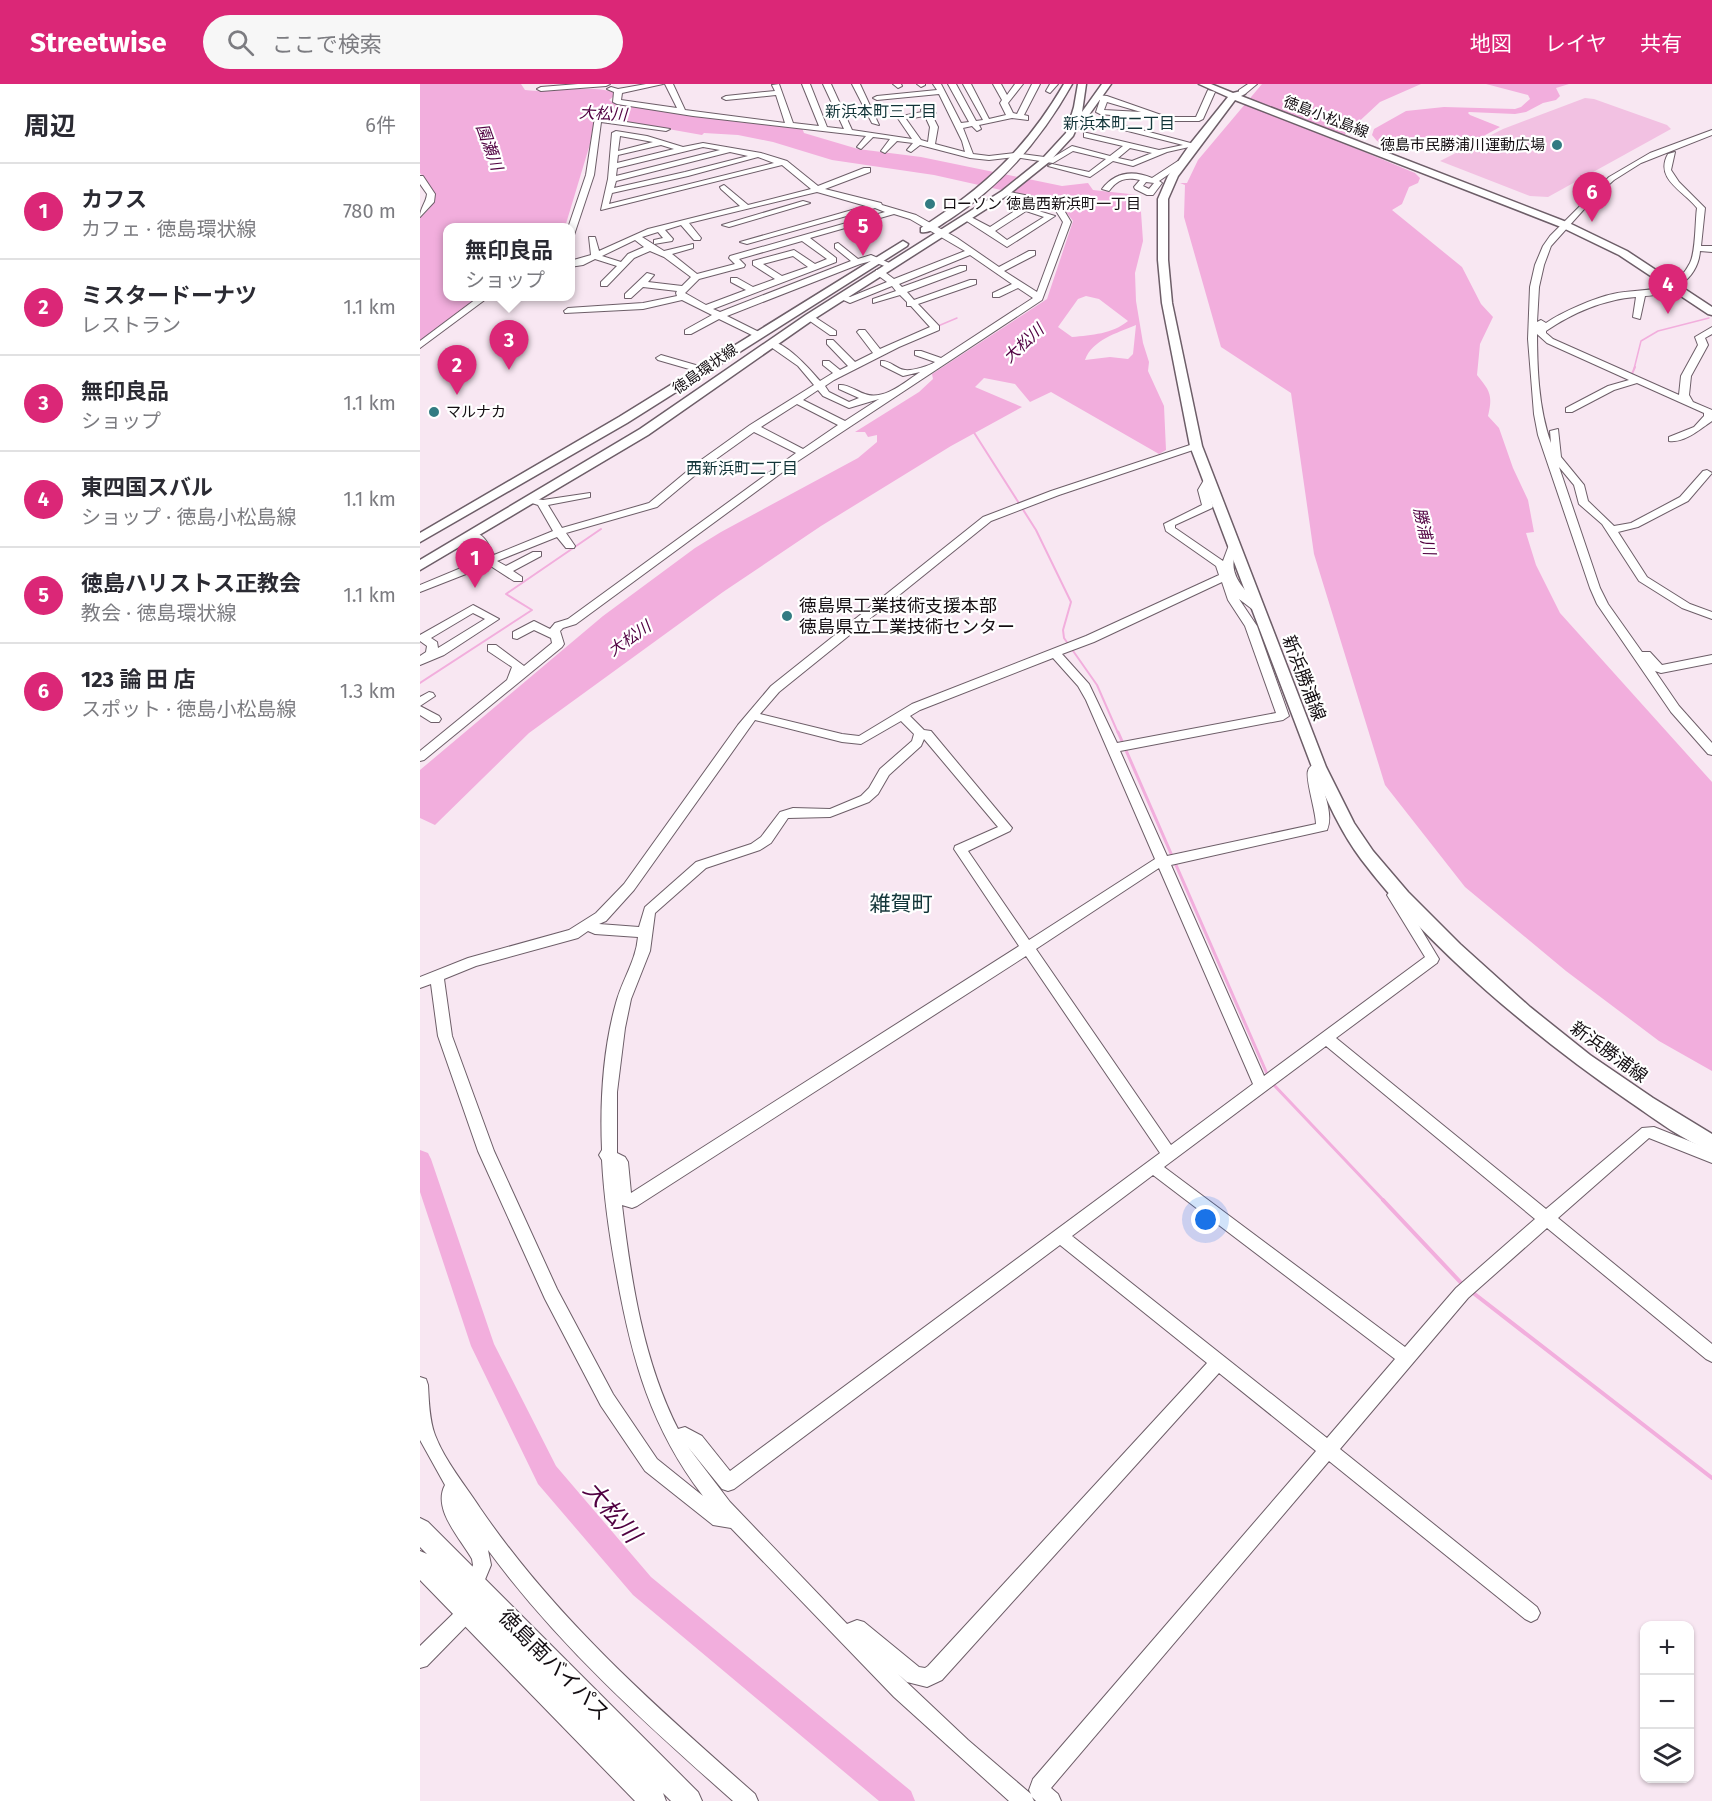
<!DOCTYPE html>
<html lang="ja">
<meta charset="utf-8">
<style>
:root{--surface:#fff;--page:#f7f7f7;--text:#2b2b33;--muted:#7c7c81;--line:#e1e1e2;--accent:#db2777}
body{margin:0;font-family:"Fira Sans","Noto Sans JP",sans-serif;background:var(--page);color:var(--text)}
.controls{position:absolute;right:18px;bottom:18px;display:grid;overflow:hidden;border-radius:12px;box-shadow:0 2px 4px #0004}
.controls button{width:54px;height:54px;display:grid;place-items:center;padding:0;border:0;border-bottom:2px solid var(--line);background:var(--surface);color:var(--text);font:30px sans-serif}
.you{position:absolute;left:786px;top:1136px;width:21px;height:21px;margin:-15px;border:4px solid #fff;border-radius:50%;background:#1a73e8;box-shadow:0 0 0 9px #1a73e833}
.badge{display:grid;place-items:center;width:39px;height:39px;border-radius:50%;background:var(--accent);color:#fff;font-size:20px;font-weight:700}
.pin{position:absolute;translate:-50% -50px;filter:drop-shadow(0 2px 3px #0008)}
.pin::after{content:'';position:absolute;top:32px;width:21px;height:18px;background:inherit;clip-path:polygon(0 0,100% 0,50% 100%)}
.popup{position:absolute;left:23px;top:139px;width:132px;height:78px;box-sizing:border-box;display:grid;place-content:center;border-radius:12px;background:var(--surface);filter:drop-shadow(0 2px 4px #0005);font-size:20px;white-space:nowrap;color:var(--muted)}
.popup b{font-size:22px;color:var(--text)}
.popup::after{content:'';position:absolute;left:50%;top:100%;margin-left:-12px;border:12px solid transparent;border-top-color:var(--surface)}
.list{margin:0;padding:0;list-style:none}
h2{display:flex;justify-content:space-between;align-items:center;height:78px;margin:0;padding:0 24px;font-size:26px}
h2 small{font-size:20px;font-weight:400;color:var(--muted)}
.list li{display:grid;grid-template-columns:39px 1fr auto;gap:18px;align-items:center;box-sizing:border-box;height:96px;padding:0 24px;border-top:2px solid var(--line)}
.list b{display:block;font-size:22px;white-space:nowrap}
.list p{margin:0;font-size:20px;white-space:nowrap;color:var(--muted)}
.list em{font-size:20px;font-style:normal;color:var(--muted)}
.icon{flex:none;width:33px;height:33px;fill:none;stroke:currentColor;stroke-width:2;stroke-linecap:round;stroke-linejoin:round}
.map{position:relative;flex:none;width:1292px;height:1717px;overflow:hidden}
header{display:flex;align-items:center;gap:36px;box-sizing:border-box;height:84px;padding:0 30px;background:var(--accent);color:#fff}
header strong{font-size:28px}
nav{display:flex;gap:33px;margin-inline-start:auto;font-size:21px}
.search{width:420px;height:54px;background:var(--page);display:flex;align-items:center;gap:15px;box-sizing:border-box;padding:0 21px;border-radius:33px;color:var(--muted);font-size:22px}
main{display:flex}
aside{flex:1;background:var(--surface)}
.map>svg:first-child{display:block}
.green{fill:#f2c1e2}
.water{fill:#f2aedd;fill-rule:evenodd}
.lines{fill:none;stroke-linecap:round;stroke-linejoin:round}
.stream-far3{stroke:#f2aedd;stroke-width:1.5}
.stream-far2{stroke:#f2aedd;stroke-width:2}
.stream-far1{stroke:#f2aedd;stroke-width:3}
.stream{stroke:#f2aedd;stroke-width:4}
.river{fill:#f2aedd;fill-rule:evenodd}
.minor-casing{stroke:#6d5e68;stroke-width:2}
.major-casing{stroke:#6d5e68;stroke-width:3}
.highway-casing{stroke:#6d5e68;stroke-width:2}
.minor{fill:#fff;fill-rule:evenodd}
.major{fill:#fff;fill-rule:evenodd}
.highway{fill:#fff;fill-rule:evenodd}
.poi-dot{fill:#327b82;stroke:#fff;stroke-width:2}
.labels{text-anchor:middle;stroke-width:4.5;stroke-linejoin:round;paint-order:stroke}
.far-street-label{font-size:15px;fill:#140e12;stroke:#fff}
.far-poi-label{font-size:15px;fill:#140e12;stroke:#fff;text-anchor:start}
.far-neighbourhood-label{font-size:16px;fill:#133539;stroke:#fff}
.far-water-label{font-size:16px;font-style:italic;fill:#500041;stroke:#fff}
.poi-label{font-size:18px;fill:#140e12;stroke:#fff;text-anchor:start}
.street-label{font-size:18px;fill:#140e12;stroke:#fff}
.quarter-label{font-size:21px;fill:#133539;stroke:#fff}
.near-street-label{font-size:21px;fill:#140e12;stroke:#fff}
.near-water-label{font-size:24px;font-style:italic;fill:#500041;stroke:#fff}
</style>
<header>
<strong>Streetwise</strong>
<div class="search"><svg class="icon" aria-label="search" viewBox="0 0 24 24"><circle cx="10" cy="10" r="6"/><path d="M15 15l6 6"/></svg>ここで検索</div>
<nav><a>地図</a><a>レイヤ</a><a>共有</a></nav>
</header>
<main>
<aside>
<h2>周辺<small>6件</small></h2>
<ul class="list">
<li><span class="badge">1</span><div><b>カフス</b><p>カフェ · 徳島環状線</p></div><em>780 m</em></li>
<li><span class="badge">2</span><div><b>ミスタードーナツ</b><p>レストラン</p></div><em>1.1 km</em></li>
<li><span class="badge">3</span><div><b>無印良品</b><p>ショップ</p></div><em>1.1 km</em></li>
<li><span class="badge">4</span><div><b>東四国スバル</b><p>ショップ · 徳島小松島線</p></div><em>1.1 km</em></li>
<li><span class="badge">5</span><div><b>徳島ハリストス正教会</b><p>教会 · 徳島環状線</p></div><em>1.1 km</em></li>
<li><span class="badge">6</span><div><b>123 論 田 店</b><p>スポット · 徳島小松島線</p></div><em>1.3 km</em></li>
</ul>
</aside>
<div class="map">
<svg width="1292" height="1717" viewBox="0 0 1292 1717">
<rect width="100%" height="100%" fill="#f8e7f2"/>
<polygon class="green" points="1165,14 1174,15 1247,41 1251,45 1128,113 1110,112 1020,77 1083,45"/>
<g class="water">
<path d="M0 0H101L105 6C135 10 165 0 194 8V12L189 16 194 19 318 38 382 44 384 49 438 65 501 73 642 102 668 99 673 106 719 111 718 124 721 128 723 157 715 189 716 217 723 259 729 278 728 287 744 322 746 366 739 370 631 308 610 318 595 300 564 294 555 303 602 323 531 362 401 442 303 508 109 649 15 741 0 734V686L183 532 275 464 301 448 438 374 457 358V351L448 353 445 348H435L499 308 513 295 512 290 627 215 653 137 639 119 514 91 412 76 353 58 318 51 284 49 282 51 180 33 174 36 170 60 145 143 28 144V212L61 213 0 258V134C20 117 15 107 0 89ZM666 212 679 215 708 237C692 250 672 251 652 253L638 243 658 215ZM716 241 713 270 708 275 690 273 665 276C672 256 697 249 716 241Z"/>
<path d="M842 0H1001L960 18 918 57 995 89 1000 94 998 99 989 103 982 120 972 126 1042 183 1061 220 1073 233 1060 260 1057 291C1070 307 1073 311 1068 332L1079 344 1093 384 1108 416 1114 448 1106 449 1116 481 1140 529 1292 698V987L1239 957 1146 887 1045 803 965 701 894 470 871 309 801 263 764 133 765 101 760 99H767L778 76Z"/>
<polygon points="1066,0 1149,0 1136,4 1140,12 1136,16 1123,19 1106,28 1095,30 1049,28 1048,29 1050,31 1080,43 1049,60 1028,56 1001,58 987,54 965,60 957,57 952,51 954,45 986,27 1024,23 1095,25 1101,23 1110,15 1108,11"/>
</g>
<g class="lines">
<g class="stream-far3">
<polyline points="518,242 537,234"/>
<polyline points="1214,285 1221,257 1238,247 1289,234"/>
</g>
<g class="stream-far2">
<polyline points="1211,292 1215,283"/>
<polyline points="553,347 616,446 651,518 643,546 644,554 677,601 698,649"/>
<polyline points="0,599 112,526 86,510 181,445"/>
</g>
<g class="stream-far1">
<polyline points="698,648 848,992"/>
<polyline points="853,1000 964,1117"/>
</g>
<g class="stream">
<polyline points="963,1116 1044,1202"/>
<polyline points="1052,1208 1292,1394"/>
</g>
<polygon class="river" points="0,1066 8,1069 11,1075 74,1260 136,1382 231,1493 491,1707 495,1717 459,1717 213,1511 118,1400 51,1262 0,1108"/>
<g class="minor-casing">
<g id="minor">
<polygon points="158,0 190,0 186,2 121,7 117,5 121,3"/>
<path d="M226 0H243L202 9 201 16 257 24 245 0H253L265 26 365 39 356 11 306 16 302 14 306 12 355 7 352 1 359 0 373 39 399 42 382 0H390L407 43 424 45 403 0H411L432 46 492 55 477 33 502 28 501 26 505 24 516 29 512 31 518 43 515 60 545 68 542 57 519 10 457 16 453 14 457 12 517 6 513 0H521L541 39 549 38 528 0H536L556 37 563 36 543 0H551L569 35 586 31 580 19 582 16 573 0H581L587 11 595 0H603L588 19 593 29 597 30 612 0H620L604 31 608 32V36L592 34 559 41 561 45 557 47 552 42 543 44 553 70 569 72 595 69 632 74 652 62 690 72 703 62 664 53V49H667L739 66 763 61 696 44V40H699L778 61 747 68 713 82 693 77 670 93 628 82 632 80 669 88 686 75 653 67 633 79 595 73 569 76 550 74 500 61 491 68 487 66 493 59 477 57 465 69 461 67 470 55 453 53 441 65 437 63 446 52 273 32 197 20 193 18 194 8 187 5 191 3 198 5ZM505 32 510 43 508 58 501 56 486 35ZM710 64 732 69 712 77 698 74Z"/>
<polygon points="432,0 440,0 459,41 452,39"/>
<polygon points="473,0 481,0 482,2 478,4"/>
<polygon points="497,0 505,0 505,1 501,3"/>
<polygon points="630,0 638,0 630,9 626,7"/>
<polygon points="828,0 837,0 825,10 819,10 819,6"/>
<path d="M788 6 795 8 783 35 779 37H746L729 31 713 33 680 30 676 28 680 16 673 13 677 11 687 12 747 33H776ZM687 18 721 28 684 26Z"/>
<polygon points="175,33 250,45 246,47 181,38 174,91 154,151 150,153 150,144 148,144 166,91"/>
<path d="M1292 46V51L1221 79 1194 96 1175 113 1131 162 1124 181 1119 203 1117 238 1121 236 1126 239C1142 228 1174 214 1193 210 1223 203 1253 213 1270 179 1276 167 1275 138 1277 124 1264 107 1234 95 1248 70L1255 68 1251 86 1259 98 1285 124 1281 162H1292V168L1280 167C1278 195 1252 211 1225 212L1220 235 1213 233 1216 213C1185 215 1152 229 1126 247V249L1133 255 1259 311 1261 292 1278 261 1275 253 1292 243V250L1285 254 1288 261 1271 292 1269 311 1273 318 1292 326V337C1280 345 1265 359 1249 357V353L1274 343 1284 332V329L1217 299 1194 306 1152 328H1146V324L1188 302 1209 296 1127 259 1117 250V244C1117 281 1118 323 1131 359L1130 347 1138 345 1141 373 1164 401 1168 417 1194 442 1211 439 1260 413 1283 387 1287 386 1292 389 1268 417 1218 443 1198 448 1227 493 1270 520 1292 528V535L1262 524 1219 497 1182 440 1159 420 1154 401 1139 383 1180 504 1188 520 1222 568H1230L1242 581 1292 571V579L1241 589 1235 587 1259 622 1292 659V671L1288 670 1251 628 1177 520 1170 504 1118 351 1114 330 1108 255 1110 203 1115 181 1123 162 1130 152 1189 93 1230 69Z"/>
<path d="M196 47 227 52 263 63 283 59 341 69 367 77 398 102 444 84H450V88L405 105 461 119 462 121 496 131 537 154 579 183 609 167H615V171L584 187 617 208 643 138 633 122 581 109 585 107 639 118 651 138 622 216 375 379 156 540 143 544 140 547 144 560 142 563 4 676 0 677V667L87 596 92 583 68 567V561H76L104 582 132 559 131 554 114 546 97 555 93 554V548L114 537 130 545 135 539 148 535 376 369 334 348 285 383 237 423 146 449 155 462 154 464H146L137 453 77 477 86 482 113 468H121V472L93 487 102 493V497H94L69 481 0 508V501L65 474 57 458 48 451 49 449C64 447 68 460 74 471L133 447 118 421 109 418V414L123 416 170 409V413L128 421 142 444 229 419 277 379 330 341 394 301 378 282 348 261V257C364 256 390 285 400 297L413 289 403 281V277H409L420 286 428 282 407 260V256H413L435 278 453 269 437 248 439 246H445L460 265 510 243 491 222H487V218L480 211 453 219V215L476 207 472 202 430 219 419 214V210L430 213 467 198 456 190V186H462L474 195 545 167 490 135 474 130 390 154 416 174V178L293 225 300 228 431 177 415 164V160L418 159 438 175 451 171 474 181 470 184 451 177 440 180 307 232 341 249V253L338 254 299 235 271 250H265V246L292 231 262 216 223 225 145 229 144 227 148 224 223 219 257 212 256 209 257 207 223 203 211 214H205V210L227 189 234 191 228 198 262 202 271 193 244 173 230 167 214 174 187 202H181V198L197 182 175 175 163 181 150 183V177L171 171 169 153H175L179 167 228 145 320 122 301 105 300 103 304 101 328 121 391 105 362 81 181 126 188 95 192 49ZM200 52 233 58 198 67ZM241 61 254 65 197 79 198 71ZM283 63 300 66 196 92 197 84ZM310 68 328 72 265 88 194 104 196 97ZM338 73 354 79 189 120 192 109 268 92ZM397 108 446 122 320 158 327 160 455 124 465 128 310 172 309 174 315 180 277 190 252 170 273 164V160L244 167 222 153 238 148 243 154 234 156V160L252 157 253 155 245 146 261 141 274 156H280L281 154 269 139ZM215 156 224 163 208 170 201 178 182 172ZM382 157 407 175 395 180 374 166 333 177V181L355 195 333 203 317 194H311V198L326 206 286 221 265 209 279 195 324 183 325 181 319 175ZM550 171 592 200 573 209V213H579L598 204 613 214 521 274 501 267H495V271L515 278C509 282 492 287 485 286 476 285 470 276 461 277V281L483 292 500 288C485 298 464 317 445 310 436 307 428 300 419 301V305L439 314 429 318 409 308 405 302 414 296 479 263 519 246V242L498 220 556 200V196H550L494 216 487 208 546 186V182H540L482 203 479 200ZM373 172 388 183 362 192 343 180ZM398 306 403 312 429 324 459 315 425 337 383 316ZM377 320 418 341 383 365 341 343Z"/>
<path d="M758 77 765 79 739 97 742 99 733 111H727L715 105 714 103 720 96C706 93 698 95 689 107L682 105C695 88 713 86 732 94ZM726 98 734 99 729 105 723 102Z"/>
<path d="M0 92H3L15 110 14 118 0 133C0 124 6 119 7 110L0 100Z"/>
<polygon points="383,117 390,119 309,143 302,141"/>
<path d="M602 122 635 132 587 163 542 134 549 132 570 143ZM606 127 624 133 587 156 575 147Z"/>
<polygon points="60,212 70,212 0,264 0,257"/>
<polygon points="390,230 416,247 416,251 410,251 387,235 386,233"/>
<polygon points="241,271 286,284 288,286 283,289 238,276 236,274"/>
<path d="M776 359 781 362 779 364 639 411 571 437 359 608 340 630 422 650 439 652 492 620 666 552 799 491 796 482 746 447 744 440 782 421 778 406 784 396H792L793 398 788 406 793 422 792 424 755 441V444L803 477 809 461 813 460 818 463C804 490 825 506 842 523L840 525H832L819 515 837 542 869 632 863 636 700 667 747 772 896 740C896 728 885 694 888 687 889 682 894 680 899 679L905 683 899 690C903 707 914 730 907 746L751 781 844 992 1005 873 967 811 973 804H983L985 807 981 812 983 815 1019 875 1017 879 916 954 1126 1125 1222 1044 1234 1043 1292 1066V1079L1229 1054 1138 1134 1292 1260V1278L1286 1275 1127 1144 1048 1214 920 1365 1117 1523 1120 1529 1117 1535 1111 1538 1105 1535 909 1377 631 1704 638 1710 641 1717H616L612 1713 614 1717H589L474 1613 311 1444 293 1441 225 1387 181 1322 125 1215 58 1067 18 952 11 900 0 904V893L48 874 149 846 176 829 204 800 318 641 351 602 563 433 631 407ZM802 498 808 516 825 542 856 629 697 659 669 600 642 570 674 558ZM633 574 658 602 666 616 735 775 609 856 548 767 590 747 592 744 511 647 504 646 490 632 500 626ZM335 636 422 658 441 660 481 637 494 650 492 657 460 685 449 704 441 712 410 725 373 724 360 728 341 753 331 760 276 778 225 823 219 843 179 840 186 837 214 806ZM504 655 578 743 535 762 534 765 599 862 211 1109 208 1078 205 1073 197 1069V1008L205 944 211 915 230 867 235 829 286 784 340 766 351 759 368 734 410 733 449 718 458 710 469 691 501 662ZM739 784 833 1000 751 1061 616 865ZM168 847 175 850 218 853C216 877 202 896 196 919 183 965 180 1019 182 1066L179 1071 182 1076C184 1115 190 1155 197 1193 212 1276 231 1344 283 1412L237 1375 193 1310 137 1205 74 1067 32 952 24 895 56 882 158 854ZM606 872 740 1069 310 1387 282 1352 265 1343 258 1345C223 1276 211 1196 202 1121L212 1124 217 1122ZM906 962 1115 1135 1036 1204 985 1263 744 1083ZM733 1091 975 1275 907 1354 652 1152ZM640 1161 787 1279 508 1582 505 1584 499 1583 444 1538 437 1536 427 1540 310 1418 268 1363 302 1405 308 1407 314 1405ZM799 1289 896 1367 613 1695 609 1706 611 1710 548 1656 478 1590 487 1598 507 1603 522 1596Z"/>
<path d="M53 521 79 535 24 571 0 581V572L6 568 7 562 0 557V551ZM53 529 65 535 18 564 17 558 11 554Z"/>
<polygon points="9,608 13,609 15,612 0,622 0,613"/>
<polygon points="0,622 19,632 21,635 19,638 11,638 0,631"/>
<path d="M0 1293 6 1295 8 1301C9 1317 9 1335 15 1351 25 1377 45 1401 60 1424 136 1535 235 1622 335 1710L338 1717H313C225 1639 138 1561 68 1466L71 1481 59 1510 53 1513 47 1510 44 1504 53 1481 52 1475C40 1454 12 1425 25 1401L0 1356Z"/>
<polygon points="49,1514 55,1517 58,1523 54,1534 7,1582 0,1584 0,1562 40,1523 43,1517"/>
</g>
</g>
<g class="major-casing">
<g id="major">
<path d="M644 0H652C621 55 583 100 530 135 521 140 511 150 501 148V144C564 104 606 65 644 0Z"/>
<polygon points="658,0 666,0 662,28 682,0 691,0 661,42 657,43 653,52 629,78 588,111 394,235 228,351 0,486 0,476 220,345 386,231 582,107 623,74 646,49 654,23"/>
<path d="M779 0H791L813 9 825 6V10L821 12 1149 139 1207 167 1292 223V231L1288 230 1199 171 1141 143 815 16 758 92 748 115V176L752 219 782 362 906 683 934 739 953 767 988 808 1040 860 1110 923 1170 971 1233 1014 1292 1050V1067C1263 1057 1235 1035 1210 1018 1117 954 1009 865 941 775 920 747 906 714 892 683L770 362 742 219 738 176V115L748 92 771 59 808 13Z"/>
<polygon points="483,157 488,160 487,162 207,339 0,458 0,449 199,333"/>
</g>
</g>
<g class="highway-casing">
<polygon id="highway" points="0,1434 8,1438 278,1708 282,1717 251,1717 243,1709 246,1717 215,1717 0,1496 0,1467 7,1470 0,1463"/>
</g>
<use href="#minor" class="minor"/>
<use href="#major" class="major"/>
<use href="#highway" class="highway"/>
</g>
<g class="poi-dot">
<circle cx="1137" cy="61" r="6"/>
<circle cx="510" cy="120" r="6"/>
<circle cx="14" cy="328" r="6"/>
<circle cx="367" cy="532" r="6"/>
</g>
<g class="labels">
<g class="far-street-label">
<text transform="translate(906 33) rotate(21)" y="5">徳島小松島線</text>
<text transform="translate(285 285) rotate(-35)" y="5">徳島環状線</text>
</g>
<g class="far-poi-label">
<text x="1125" y="66" text-anchor="end">徳島市民勝浦川運動広場</text>
<text x="522" y="125">ローソン 徳島西新浜町一丁目</text>
<text x="26" y="333">マルナカ</text>
</g>
<g class="far-neighbourhood-label">
<text x="461" y="33">新浜本町三丁目</text>
<text x="699" y="45">新浜本町二丁目</text>
<text x="322" y="390">西新浜町二丁目</text>
</g>
<g class="far-water-label">
<text transform="translate(183 29) rotate(3)" y="6">大松川</text>
<text transform="translate(70 63) rotate(70)" y="6">園瀬川</text>
<text transform="translate(603 259) rotate(-43)" y="6">大松川</text>
<text transform="translate(1005 447) rotate(77)" y="6">勝浦川</text>
<text transform="translate(209 554) rotate(-35)" y="6">大松川</text>
</g>
<g class="poi-label">
<text x="379" y="528">徳島県工業技術支援本部<tspan x="379" dy="21">徳島県立工業技術センター</tspan></text>
</g>
<g class="street-label">
<text transform="translate(884 594) rotate(69)" y="6">新浜勝浦線</text>
<text transform="translate(1189 968) rotate(36)" y="6">新浜勝浦線</text>
</g>
<g class="quarter-label">
<text x="481" y="827">雑賀町</text>
</g>
<g class="near-street-label">
<text transform="translate(134 1581) rotate(45)" y="7">徳島南バイパス</text>
</g>
<g class="near-water-label">
<text transform="translate(192 1428) rotate(49)" y="8">大松川</text>
</g>
</g>
</svg>
<div class="controls">
<button>+</button>
<button>−</button>
<button><svg class="icon" aria-label="layers" viewBox="0 0 24 24"><path d="M12 4l9 5-9 5-9-5zM3 14l9 5 9-5"/></svg></button>
</div>
<div class="you"></div>
<div class="pin badge" style="left:55px;top:504px">1</div>
<div class="pin badge" style="left:37px;top:311px">2</div>
<div class="pin badge" style="left:89px;top:286px">3</div>
<div class="popup"><b>無印良品</b>ショップ</div>
<div class="pin badge" style="left:1248px;top:230px">4</div>
<div class="pin badge" style="left:443px;top:172px">5</div>
<div class="pin badge" style="left:1172px;top:138px">6</div>
</div>
</main>
